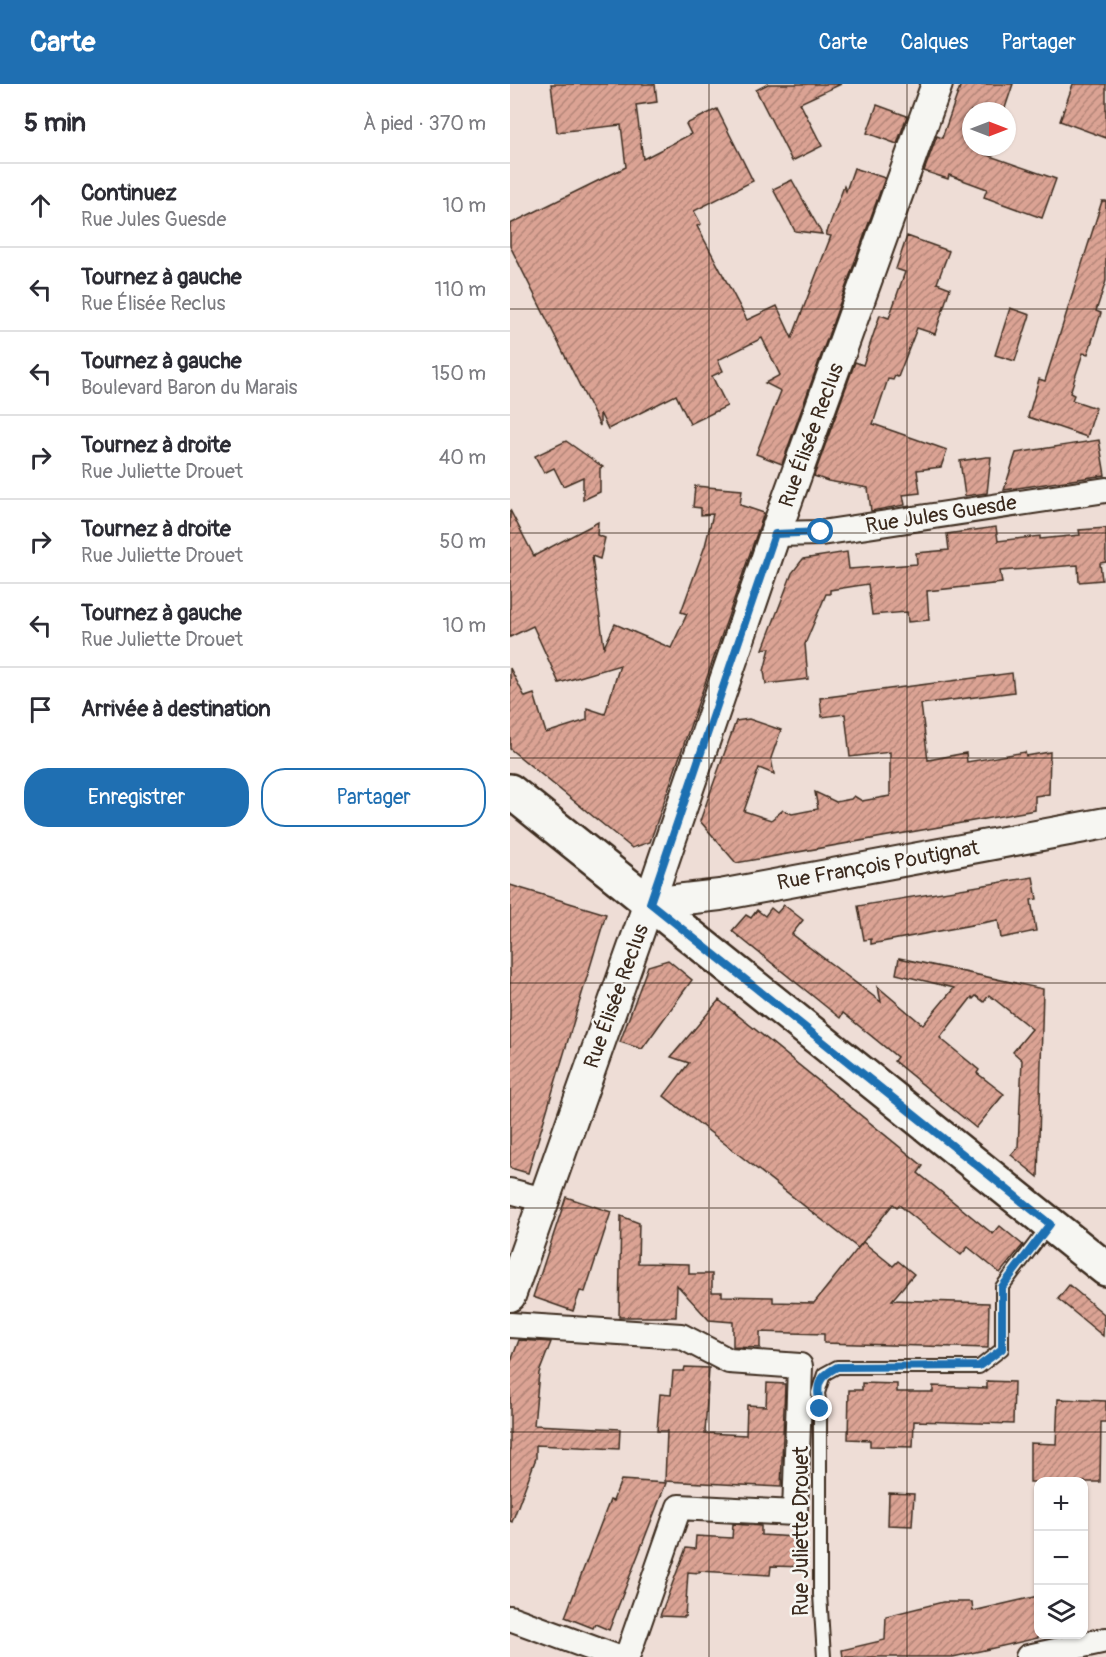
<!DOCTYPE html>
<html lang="fr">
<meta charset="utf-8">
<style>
:root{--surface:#fff;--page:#f2f2f3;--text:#2b2b33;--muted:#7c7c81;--line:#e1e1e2;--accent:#1f6fb2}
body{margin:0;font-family:Pangolin,sans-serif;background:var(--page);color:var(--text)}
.controls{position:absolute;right:18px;bottom:18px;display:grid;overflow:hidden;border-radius:12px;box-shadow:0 2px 4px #0004}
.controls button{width:54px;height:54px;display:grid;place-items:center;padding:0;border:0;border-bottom:2px solid var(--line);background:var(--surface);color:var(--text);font:30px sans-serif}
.compass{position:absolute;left:452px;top:18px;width:54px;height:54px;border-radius:50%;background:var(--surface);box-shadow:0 2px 4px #0004;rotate:90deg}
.stop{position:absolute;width:18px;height:18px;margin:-14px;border:4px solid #1f6fb2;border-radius:50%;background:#fff}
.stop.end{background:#1f6fb2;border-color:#fff;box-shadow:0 2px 6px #0008}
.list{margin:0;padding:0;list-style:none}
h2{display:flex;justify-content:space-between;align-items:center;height:78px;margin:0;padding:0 24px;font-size:26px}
h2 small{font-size:20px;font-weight:400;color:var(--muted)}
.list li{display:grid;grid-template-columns:39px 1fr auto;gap:18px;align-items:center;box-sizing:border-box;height:84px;padding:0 24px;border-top:2px solid var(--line)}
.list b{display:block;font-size:22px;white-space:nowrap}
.list p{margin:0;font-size:20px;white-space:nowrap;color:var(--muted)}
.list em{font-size:20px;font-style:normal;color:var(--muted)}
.actions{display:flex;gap:12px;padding:18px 24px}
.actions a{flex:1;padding:14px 0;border:2px solid var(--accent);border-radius:24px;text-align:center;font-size:21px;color:var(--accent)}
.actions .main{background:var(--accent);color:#fff}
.icon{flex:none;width:33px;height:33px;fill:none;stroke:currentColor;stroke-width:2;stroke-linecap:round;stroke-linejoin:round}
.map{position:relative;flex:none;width:596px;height:1573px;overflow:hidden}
header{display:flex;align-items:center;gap:36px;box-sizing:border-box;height:84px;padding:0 30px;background:var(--accent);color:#fff}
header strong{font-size:28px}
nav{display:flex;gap:33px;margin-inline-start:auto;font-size:21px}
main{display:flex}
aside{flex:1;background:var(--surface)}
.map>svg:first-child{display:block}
.building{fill:url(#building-hatch);stroke:#3b2a1e;stroke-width:1.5}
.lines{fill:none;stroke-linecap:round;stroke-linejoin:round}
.service-casing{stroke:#3b2a1e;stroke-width:16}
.minor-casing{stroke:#3b2a1e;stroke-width:28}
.tertiary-casing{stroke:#3b2a1e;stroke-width:34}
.secondary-casing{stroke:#3b2a1e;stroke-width:38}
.service{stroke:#f6f6f2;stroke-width:12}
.minor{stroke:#f6f6f2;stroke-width:24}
.tertiary{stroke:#f6f6f2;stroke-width:30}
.secondary{stroke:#f6f6f2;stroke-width:33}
.route{stroke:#1f6fb2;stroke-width:8}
.grid{fill:none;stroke:#3b2a1e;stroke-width:1.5;stroke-opacity:0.55}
.labels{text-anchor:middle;stroke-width:5;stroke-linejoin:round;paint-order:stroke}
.street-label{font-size:21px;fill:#3b2a1e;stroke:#f6f6f2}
</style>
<header>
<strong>Carte</strong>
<nav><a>Carte</a><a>Calques</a><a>Partager</a></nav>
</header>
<main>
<aside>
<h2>5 min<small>À pied · 370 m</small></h2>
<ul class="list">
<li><svg class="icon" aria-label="ahead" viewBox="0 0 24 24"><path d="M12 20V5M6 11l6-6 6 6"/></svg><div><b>Continuez</b><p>Rue Jules Guesde</p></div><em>10 m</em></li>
<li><svg class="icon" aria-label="left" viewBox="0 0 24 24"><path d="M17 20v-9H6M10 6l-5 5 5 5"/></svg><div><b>Tournez à gauche</b><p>Rue Élisée Reclus</p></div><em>110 m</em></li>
<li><svg class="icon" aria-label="left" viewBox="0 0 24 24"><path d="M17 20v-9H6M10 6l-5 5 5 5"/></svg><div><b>Tournez à gauche</b><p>Boulevard Baron du Marais</p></div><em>150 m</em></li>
<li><svg class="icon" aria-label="right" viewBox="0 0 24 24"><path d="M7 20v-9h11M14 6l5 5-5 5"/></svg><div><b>Tournez à droite</b><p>Rue Juliette Drouet</p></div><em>40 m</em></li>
<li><svg class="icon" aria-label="right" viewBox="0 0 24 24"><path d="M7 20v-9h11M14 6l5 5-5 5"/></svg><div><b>Tournez à droite</b><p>Rue Juliette Drouet</p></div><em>50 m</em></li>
<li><svg class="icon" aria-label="left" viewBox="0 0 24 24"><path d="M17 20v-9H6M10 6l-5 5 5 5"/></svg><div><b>Tournez à gauche</b><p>Rue Juliette Drouet</p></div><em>10 m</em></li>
<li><svg class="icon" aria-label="arrive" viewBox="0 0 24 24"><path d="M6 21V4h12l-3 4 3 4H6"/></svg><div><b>Arrivée à destination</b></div></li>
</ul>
<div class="actions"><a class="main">Enregistrer</a><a>Partager</a></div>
</aside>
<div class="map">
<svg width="596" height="1573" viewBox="0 0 596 1573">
<defs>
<pattern id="building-hatch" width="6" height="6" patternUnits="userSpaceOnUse" patternTransform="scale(1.5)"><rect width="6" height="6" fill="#dba394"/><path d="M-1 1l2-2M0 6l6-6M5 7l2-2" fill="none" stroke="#b38578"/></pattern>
</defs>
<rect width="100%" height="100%" fill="#eeddd6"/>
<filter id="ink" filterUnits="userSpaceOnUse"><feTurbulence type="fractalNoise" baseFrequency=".0167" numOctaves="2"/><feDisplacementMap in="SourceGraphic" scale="12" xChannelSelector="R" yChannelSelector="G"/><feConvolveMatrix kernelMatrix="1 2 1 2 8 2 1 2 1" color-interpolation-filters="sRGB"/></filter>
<g filter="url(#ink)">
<g class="building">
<polygon points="41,0 145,0 147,18 126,21 133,75 181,50 176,40 207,25 243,97 184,127 191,140 187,142 237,236 267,222 282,254 321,152 316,151 334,102 336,107 344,84 375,94 272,380 246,370 271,307 255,299 270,291 252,254 208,276 213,287 202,292 217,322 180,340 166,311 98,345 90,329 90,342 0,162 0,140 116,83 111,41 47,48"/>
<polygon points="258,0 331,0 290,19 312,62 282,77 246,6"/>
<polygon points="451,0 503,0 494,27 461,27 461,63 476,63 474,70 546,95 532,134 474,113 477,105 439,91 438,95 414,87 427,52 432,54"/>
<polygon points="563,0 596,0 596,54 550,37"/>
<polygon points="367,21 397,32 387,60 357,49"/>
<polygon points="282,96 312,150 285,147 263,105"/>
<polygon points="592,117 596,117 596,197 586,227 591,229 578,270 573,269 560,309 564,311 562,316 586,324 577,353 518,333 529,295 535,297"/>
<polygon points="397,152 439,167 427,199 440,204 425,250 407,244 388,293 385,292 383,296 378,295 363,340 437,366 431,383 407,386 410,409 393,411 395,421 361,427 358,404 318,397 304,392 345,278 353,281 370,231 379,234 395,188 386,185"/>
<polygon points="500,224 520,231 505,277 485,271"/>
<polygon points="589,356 595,391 494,406 506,369"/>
<polygon points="56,357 93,383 90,384 90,408 73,416 73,393 53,402 44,384 34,389 25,372"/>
<polygon points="476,373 481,373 477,409 455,412 450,377"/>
<polygon points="185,402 232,406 230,421 254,429 140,758 122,764 0,665 0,584 15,613 24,610 36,649 77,636 77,624 95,630 110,581 49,599 23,542 0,553 0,426 24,472 88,438 87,451 95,454 90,475 82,472 94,563 105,540 161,564 177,530 171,528 195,462 203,430 191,431 191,424 183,423"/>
<polygon points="486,443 488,457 530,452 530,455 570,451 569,446 596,444 596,478 590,479 592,496 569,498 568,481 490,487 492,499 417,507 419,536 398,538 397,528 362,531 358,500 320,506 320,510 316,510 295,560 298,595 256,600 254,587 260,564 253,565 282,489 293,475 337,468 339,485 407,480 406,469 439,466 437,450"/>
<polygon points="502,589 504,608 411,620 418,676 456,669 457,678 515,668 516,672 540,668 539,710 525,712 525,726 226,779 190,737 226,637 239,635 271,646 261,674 264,690 249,684 234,727 261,736 273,726 282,730 308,725 305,708 326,718 341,715 344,712 352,717 380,712 380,668 340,673 335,630 312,633 310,614"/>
<polygon points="523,793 527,815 521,816 526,847 491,854 488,836 361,860 361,855 354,856 348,822"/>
<polygon points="0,801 96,830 18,1089 0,1084"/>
<polygon points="274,821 293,836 282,850 371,918 368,903 413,941 444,904 386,890 389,874 533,905 528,1093 501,1071 508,1063 512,976 503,968 522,945 479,911 474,918 466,912 463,915 462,913 430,954 469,986 467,989 494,1010 466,1044 384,977 387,973 333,929 330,934 222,847 236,831 241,834 247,826 255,832 261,824 267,829"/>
<polygon points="158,876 182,896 132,965 110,958 138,882"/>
<polygon points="209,916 413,1082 408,1089 483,1150 490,1142 513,1161 490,1189 458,1163 451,1171 389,1121 387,1123 383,1120 348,1164 154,1012 179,979 161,973"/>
<polygon points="56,1113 101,1128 75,1208 70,1207 63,1227 23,1213"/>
<polygon points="111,1132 129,1139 128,1179 179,1180 179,1190 202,1190 202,1208 212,1208 212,1212 263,1213 263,1218 304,1219 353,1158 383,1182 388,1177 404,1190 382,1216 479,1219 478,1264 314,1259 314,1250 250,1248 250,1264 223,1263 223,1238 199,1236 167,1201 166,1233 109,1233"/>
<polygon points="559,1201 594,1230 593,1252 548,1215"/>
<polygon points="9,1256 41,1258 29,1289 24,1341 110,1345 109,1365 26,1361 26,1374 2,1438 0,1437 0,1280"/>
<polygon points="175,1283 199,1284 195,1349 236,1351 237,1321 256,1322 257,1299 275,1300 271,1403 155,1397 157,1347 147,1347 150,1310 161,1311 163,1287 174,1287"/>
<polygon points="477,1297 504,1298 503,1340 404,1337 403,1363 360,1362 360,1356 338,1355 339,1306 352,1306 352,1299 387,1300 387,1308 423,1308 423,1302 477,1304"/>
<polygon points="548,1315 596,1317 596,1338 591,1338 590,1398 520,1398 520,1359 546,1360"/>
<polygon points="111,1396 156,1399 99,1546 85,1540 83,1544 55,1533 100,1416 103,1417"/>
<polygon points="379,1409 404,1410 402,1442 378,1441"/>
<polygon points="223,1440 251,1442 251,1451 286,1453 285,1462 297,1462 297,1483 261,1482 260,1491 189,1487 189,1489 178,1488 175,1533 150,1532 176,1464 185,1465 186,1452 222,1454"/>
<polygon points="528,1512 528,1554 443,1573 333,1573 332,1566 375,1556 376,1532 433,1518 462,1518 463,1527"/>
</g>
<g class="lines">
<g class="service-casing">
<polyline id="service" points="314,1573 310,1510 310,1325 308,1309 314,1290 327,1283 469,1283 492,1265 492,1203 539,1141"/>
</g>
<g class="minor-casing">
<g id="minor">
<polyline points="265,450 311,449 596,406"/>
<polyline points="0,1107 34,1116"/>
<polyline points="0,1241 171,1252 219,1277 290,1282 285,1429 169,1423 117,1573"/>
<polyline points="0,1534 106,1573"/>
<polyline points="518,1573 596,1556"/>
</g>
</g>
<g class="tertiary-casing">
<g id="tertiary">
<polyline points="139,819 210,811 596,739"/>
<polyline points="0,1212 139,819 265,450 427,0"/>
</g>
</g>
<g class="secondary-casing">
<polyline id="secondary" points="0,707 596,1185"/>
</g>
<use href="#service" class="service"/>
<use href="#minor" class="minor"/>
<use href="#tertiary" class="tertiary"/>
<use href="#secondary" class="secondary"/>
</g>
</g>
<g class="lines" filter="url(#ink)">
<path class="route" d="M310 1325C307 1302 305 1295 327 1283L469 1282 492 1265V1203L540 1140 140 819 265 450 311 448"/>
</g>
<path class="grid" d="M199 0V1573M397 0V1573M0 225H596M0 449H596M0 674H596M0 899H596M0 1124H596M0 1348H596"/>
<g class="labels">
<g class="street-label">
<text transform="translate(301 351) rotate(-70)" y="7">Rue Élisée Reclus</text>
<text transform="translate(431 430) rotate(-9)" y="7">Rue Jules Guesde</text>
<text transform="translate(368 781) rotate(-10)" y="7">Rue François Poutignat</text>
<text transform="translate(106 912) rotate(-70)" y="7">Rue Élisée Reclus</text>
<text transform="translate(291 1447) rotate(-90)" y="7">Rue Juliette Drouet</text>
</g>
</g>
</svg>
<div class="controls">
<button>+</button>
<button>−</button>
<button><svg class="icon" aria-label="layers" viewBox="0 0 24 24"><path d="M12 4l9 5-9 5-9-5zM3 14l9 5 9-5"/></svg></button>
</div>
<svg class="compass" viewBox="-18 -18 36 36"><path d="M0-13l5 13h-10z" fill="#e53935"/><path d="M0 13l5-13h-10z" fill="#7c7c81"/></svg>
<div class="stop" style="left:311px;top:448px"></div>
<div class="stop end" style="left:310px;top:1325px"></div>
</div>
</main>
